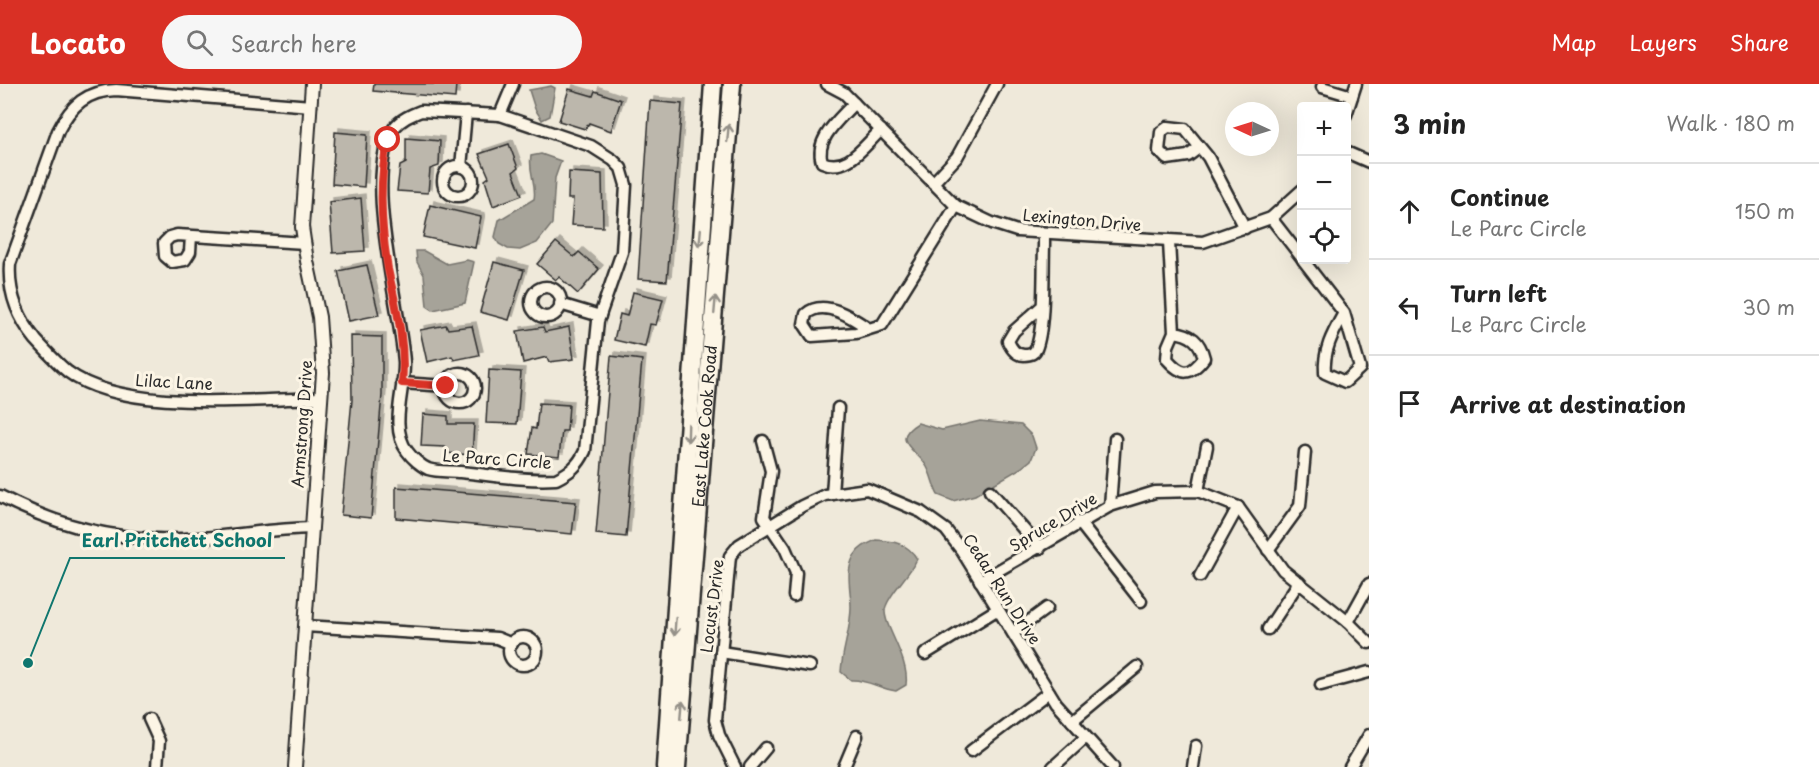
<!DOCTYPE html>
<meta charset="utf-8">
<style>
:root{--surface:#fff;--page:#f6f6f6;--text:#222;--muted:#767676;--line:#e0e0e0;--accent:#d93025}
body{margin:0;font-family:"Playpen Sans",sans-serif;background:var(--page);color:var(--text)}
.controls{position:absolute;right:18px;top:18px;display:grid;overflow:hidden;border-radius:6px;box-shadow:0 6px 24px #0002}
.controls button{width:54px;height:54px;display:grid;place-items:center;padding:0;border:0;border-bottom:2px solid var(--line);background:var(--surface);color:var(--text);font:30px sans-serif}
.compass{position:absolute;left:1225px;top:18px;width:54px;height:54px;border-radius:50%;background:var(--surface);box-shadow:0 6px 24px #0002;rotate:274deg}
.stop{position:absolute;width:18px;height:18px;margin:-14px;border:4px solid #d93025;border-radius:50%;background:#fff}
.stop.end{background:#d93025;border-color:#fff;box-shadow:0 2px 6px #0008}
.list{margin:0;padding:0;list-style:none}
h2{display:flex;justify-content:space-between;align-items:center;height:78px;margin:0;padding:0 24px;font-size:26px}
h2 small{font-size:20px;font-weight:400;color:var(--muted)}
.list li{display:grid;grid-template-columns:39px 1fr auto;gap:18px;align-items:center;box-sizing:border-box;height:96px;padding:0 24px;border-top:2px solid var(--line)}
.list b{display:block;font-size:22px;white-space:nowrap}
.list p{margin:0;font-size:20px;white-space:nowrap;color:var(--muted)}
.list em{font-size:20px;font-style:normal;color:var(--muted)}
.icon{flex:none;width:33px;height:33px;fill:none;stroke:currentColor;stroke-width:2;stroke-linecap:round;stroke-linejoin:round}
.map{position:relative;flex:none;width:1369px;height:683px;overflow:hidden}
header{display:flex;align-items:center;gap:36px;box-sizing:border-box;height:84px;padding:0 30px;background:var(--accent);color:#fff}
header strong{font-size:28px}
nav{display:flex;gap:33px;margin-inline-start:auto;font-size:21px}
.search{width:420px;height:54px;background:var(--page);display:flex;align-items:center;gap:15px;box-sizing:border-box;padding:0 21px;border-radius:33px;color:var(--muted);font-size:22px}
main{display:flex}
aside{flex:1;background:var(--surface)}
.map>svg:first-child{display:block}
.water{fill:#a6a399;stroke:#75736d;stroke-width:1.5}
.building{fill:#bcb7ac;stroke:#2b2b2b;stroke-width:1.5;filter:url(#shadow)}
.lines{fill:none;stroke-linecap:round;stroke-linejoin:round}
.minor-casing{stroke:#2b2b2b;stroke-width:15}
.tertiary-casing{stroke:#2b2b2b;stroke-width:16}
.primary-casing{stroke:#2b2b2b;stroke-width:21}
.minor{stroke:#fcf5e5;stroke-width:10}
.tertiary{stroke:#fcf5e5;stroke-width:12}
.primary{stroke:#fcf5e5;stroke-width:16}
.oneway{stroke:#949088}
.route{stroke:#d93025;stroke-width:8}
.labels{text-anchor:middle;stroke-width:6;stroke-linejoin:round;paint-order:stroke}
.street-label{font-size:16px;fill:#2b2b2b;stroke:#fcf5e5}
.leader{fill:none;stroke:#0f766e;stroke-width:2}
.callout-dot{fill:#0f766e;stroke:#fcf5e5;stroke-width:2}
.callout-label{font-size:18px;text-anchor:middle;font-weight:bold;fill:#0f766e;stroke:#fcf5e5;stroke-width:6;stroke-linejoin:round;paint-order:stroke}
</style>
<header>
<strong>Locato</strong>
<div class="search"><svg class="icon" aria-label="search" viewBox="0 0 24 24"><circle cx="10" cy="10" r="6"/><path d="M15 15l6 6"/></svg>Search here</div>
<nav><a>Map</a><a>Layers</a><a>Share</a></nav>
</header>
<main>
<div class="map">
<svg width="1369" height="683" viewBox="0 0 1369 683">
<defs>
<filter id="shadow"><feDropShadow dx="4" dy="-4" stdDeviation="0" flood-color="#0004"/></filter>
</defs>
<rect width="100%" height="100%" fill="#efe9da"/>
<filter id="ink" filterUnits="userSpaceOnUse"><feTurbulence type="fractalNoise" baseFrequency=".0167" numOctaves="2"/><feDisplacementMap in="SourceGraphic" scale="12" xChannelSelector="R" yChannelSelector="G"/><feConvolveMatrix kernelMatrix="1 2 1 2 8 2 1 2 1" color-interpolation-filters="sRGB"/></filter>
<g filter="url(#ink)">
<g class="water">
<polygon points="551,2 555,4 550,32 542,36 535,25 529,6"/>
<path d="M541 70 561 77 555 94 552 140 537 159 520 166 508 165 499 160 495 153 499 136 534 115C537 100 528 88 531 72Z"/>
<polygon points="416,167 424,167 447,180 467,176 474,178 465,219 433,226 427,222 424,191 417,178"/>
<path d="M980 337 1021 341 1032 352 1036 364 1031 376 1021 384 975 411 953 417 938 411C933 402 932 392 927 383 918 366 888 357 918 339L942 346Z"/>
<path d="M876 456C893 457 908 459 917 475 909 492 892 506 886 522 879 537 910 572 906 601L896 607C880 605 867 595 851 596L841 588C842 566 851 545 851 523 851 506 845 488 854 472 859 463 867 460 876 456Z"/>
</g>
<g class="building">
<polygon points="374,0 456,0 455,14 373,7"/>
<polygon points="569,5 593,12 595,7 621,16 611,47 589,39 585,45 559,37"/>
<polygon points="650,17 682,20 667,197 638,195"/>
<polygon points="335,48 367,51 364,103 332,100"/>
<polygon points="406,54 440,57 439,82 430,85 428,109 397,107 400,82 406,79"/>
<polygon points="509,60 518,84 513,88 522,111 493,122 485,96 489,93 479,70"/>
<polygon points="569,88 602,90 603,143 571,141 573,115 568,115"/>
<polygon points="361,114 365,167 333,169 329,118"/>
<polygon points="430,121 481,133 475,164 423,153"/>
<polygon points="556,158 574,173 579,168 599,185 578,210 559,193 556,196 537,180"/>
<polygon points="494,178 524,186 509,236 480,228"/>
<polygon points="367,181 379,231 349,237 338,187"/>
<polygon points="633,208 663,215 656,241 650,240 645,263 614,256 620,230 627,232"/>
<polygon points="446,241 448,245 472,242 479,271 454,276 452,272 427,278 420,246"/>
<polygon points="543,243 545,248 569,243 574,275 549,278 547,273 523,279 517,247"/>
<polygon points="351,252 382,253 382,311 371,434 341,431 352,316"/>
<polygon points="611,272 642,276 626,453 596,450"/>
<polygon points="489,286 521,288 517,340 486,339"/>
<polygon points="539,319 569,321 567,347 562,347 559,373 528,370 532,344 536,345"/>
<polygon points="423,330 448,332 448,340 474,340 472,371 446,369 445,363 421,362"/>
<polygon points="396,403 576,418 572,450 396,434"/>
</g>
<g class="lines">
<g class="minor-casing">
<g id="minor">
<polyline points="827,0 844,9 956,122 992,139 1017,147 1203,158 1271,134 1302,106"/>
<polyline points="1322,3 1352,12"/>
<path d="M854 19C840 35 814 55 822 78 847 89 863 63 881 46"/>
<path d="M311 22 116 6C87 7 71 21 58 47L10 180C8 208 18 234 36 256 46 267 57 279 68 288 124 330 253 315 321 314"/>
<path d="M421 27 500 31 591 62 613 76 621 84 626 101 622 168 598 237 585 367C578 382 570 388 556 395 524 397 491 391 460 388 450 387 437 388 428 385 421 382 412 374 407 367 389 342 405 307 404 278 400 221 362 91 394 44 401 35 411 31 421 27Z"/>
<polyline points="500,31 513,0"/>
<polyline points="1346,31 1356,0"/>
<polyline points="1200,63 1188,72 1167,75 1159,67 1161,48 1168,43 1185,45 1208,73 1245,144"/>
<polyline points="1346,68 1369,78"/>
<circle cx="458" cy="97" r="15"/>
<polyline points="461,83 466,29"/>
<polyline points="933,99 957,73 997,0"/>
<polyline points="1271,134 1302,174"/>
<polyline points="191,152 190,168 185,176 172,178 165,172 164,159 170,153 177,151 305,159"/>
<path d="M1169 158 1174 248 1168 262 1167 275C1182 292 1190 292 1204 274 1200 257 1191 250 1174 248"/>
<path d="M1303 176 1344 229 1360 284 1345 298 1325 289C1323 266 1333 249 1344 229"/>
<circle cx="546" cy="218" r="15"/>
<polyline points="560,220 600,232"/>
<path d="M1041 223 1014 247 1008 257C1011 264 1015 271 1024 271 1029 271 1034 270 1036 265 1045 243 1043 187 1044 161V149"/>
<path d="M869 245C853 234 824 214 806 230L804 240 812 252 856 249 882 241 956 122"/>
<circle cx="460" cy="304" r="15"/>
<polyline points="402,299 446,302"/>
<polyline points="763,357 771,387 764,433 785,464 796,489 794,512"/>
<polyline points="990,407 1040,464"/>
<polyline points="1198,407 1207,362"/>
<polyline points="832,410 838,324"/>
<path d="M0 412C49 438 101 453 157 455 208 457 260 445 312 444"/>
<polyline points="1110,422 1115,355"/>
<polyline points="1079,438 1141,517"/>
<polyline points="1268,466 1300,422 1305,368"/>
<polyline points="1200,492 1238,423"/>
<polyline points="980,497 1110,422 1155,408 1198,407 1238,423 1283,486 1348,538 1369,559"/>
<polyline points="1348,538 1369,500"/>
<polyline points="305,542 497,554 512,560"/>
<polyline points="1268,545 1299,498"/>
<polyline points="1013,549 1047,524"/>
<circle cx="523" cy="567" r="14"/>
<polyline points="721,568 810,582"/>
<polyline points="925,570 998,525"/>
<polyline points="1321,601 1369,588"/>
<polyline points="149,635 159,657 157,683"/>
<polyline points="1072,637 1137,583"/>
<polyline points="971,667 1049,608"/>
<polyline points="735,683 719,651 715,636 730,472 739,461 802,422 825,411 867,405 921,428 946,446 962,467 1056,619 1113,683"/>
<polyline points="750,683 766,664"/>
<polyline points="844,683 857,652"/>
<polyline points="1053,683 1086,653"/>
<polyline points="1193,683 1196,662"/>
<polyline points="1350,683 1369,651"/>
</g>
</g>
<g class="tertiary-casing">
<polyline id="tertiary" points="295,683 323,289 319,233 307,177 302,143 312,0"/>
</g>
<g class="primary-casing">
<g id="primary">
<path d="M665 683C682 455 695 228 713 0"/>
<path id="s1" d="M677 683 732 0"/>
</g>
</g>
<use href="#minor" class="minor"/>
<use href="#tertiary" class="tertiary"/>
<use href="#primary" class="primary"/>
</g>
<defs><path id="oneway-shaft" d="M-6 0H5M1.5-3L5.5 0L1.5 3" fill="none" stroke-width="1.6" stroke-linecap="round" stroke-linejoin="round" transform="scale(1.5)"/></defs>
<g class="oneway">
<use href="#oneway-shaft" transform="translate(728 49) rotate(-85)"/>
<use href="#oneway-shaft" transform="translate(700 154) rotate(95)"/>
<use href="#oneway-shaft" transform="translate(715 221) rotate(-85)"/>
<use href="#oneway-shaft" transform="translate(688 349) rotate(92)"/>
<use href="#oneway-shaft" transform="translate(675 543) rotate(94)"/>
<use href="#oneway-shaft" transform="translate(682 625) rotate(-85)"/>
</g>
</g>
<g class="lines" filter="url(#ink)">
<path class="route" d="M388 56C378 97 381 143 388 185 396 223 406 259 402 299L446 302"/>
</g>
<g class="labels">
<g class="street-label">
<text transform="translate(1082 136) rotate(5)" y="6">Lexington Drive</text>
<text transform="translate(174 298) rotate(3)" y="6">Lilac Lane</text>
<text transform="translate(302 340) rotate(-86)" y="6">Armstrong Drive</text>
<text dy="6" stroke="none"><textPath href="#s1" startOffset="342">East Lake Cook Road</textPath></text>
<text transform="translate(497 375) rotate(4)" y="6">Le Parc Circle</text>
<text transform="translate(1053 438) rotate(-31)" y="6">Spruce Drive</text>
<text transform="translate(1002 505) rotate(57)" y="6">Cedar Run Drive</text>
<text transform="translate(712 522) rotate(-83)" y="6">Locust Drive</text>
</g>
</g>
<path class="leader" d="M28 579L70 474H285"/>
<circle class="callout-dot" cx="28" cy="579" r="6"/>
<g class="callout-label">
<text x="177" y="463">Earl Pritchett School</text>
</g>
</svg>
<div class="controls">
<button>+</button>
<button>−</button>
<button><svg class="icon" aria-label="locate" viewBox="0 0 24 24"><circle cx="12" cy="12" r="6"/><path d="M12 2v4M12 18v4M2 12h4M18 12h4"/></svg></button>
</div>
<svg class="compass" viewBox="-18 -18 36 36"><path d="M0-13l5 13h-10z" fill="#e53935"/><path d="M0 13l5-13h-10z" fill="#767676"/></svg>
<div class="stop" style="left:388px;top:56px"></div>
<div class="stop end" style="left:446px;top:302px"></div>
</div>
<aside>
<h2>3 min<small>Walk · 180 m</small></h2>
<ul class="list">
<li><svg class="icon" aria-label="ahead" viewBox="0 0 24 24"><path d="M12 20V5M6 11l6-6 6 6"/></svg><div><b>Continue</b><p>Le Parc Circle</p></div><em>150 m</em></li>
<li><svg class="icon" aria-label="left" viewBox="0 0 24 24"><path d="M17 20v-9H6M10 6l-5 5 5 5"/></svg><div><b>Turn left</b><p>Le Parc Circle</p></div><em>30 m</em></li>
<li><svg class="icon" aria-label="arrive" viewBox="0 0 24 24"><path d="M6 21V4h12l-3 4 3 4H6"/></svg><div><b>Arrive at destination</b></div></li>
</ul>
</aside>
</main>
